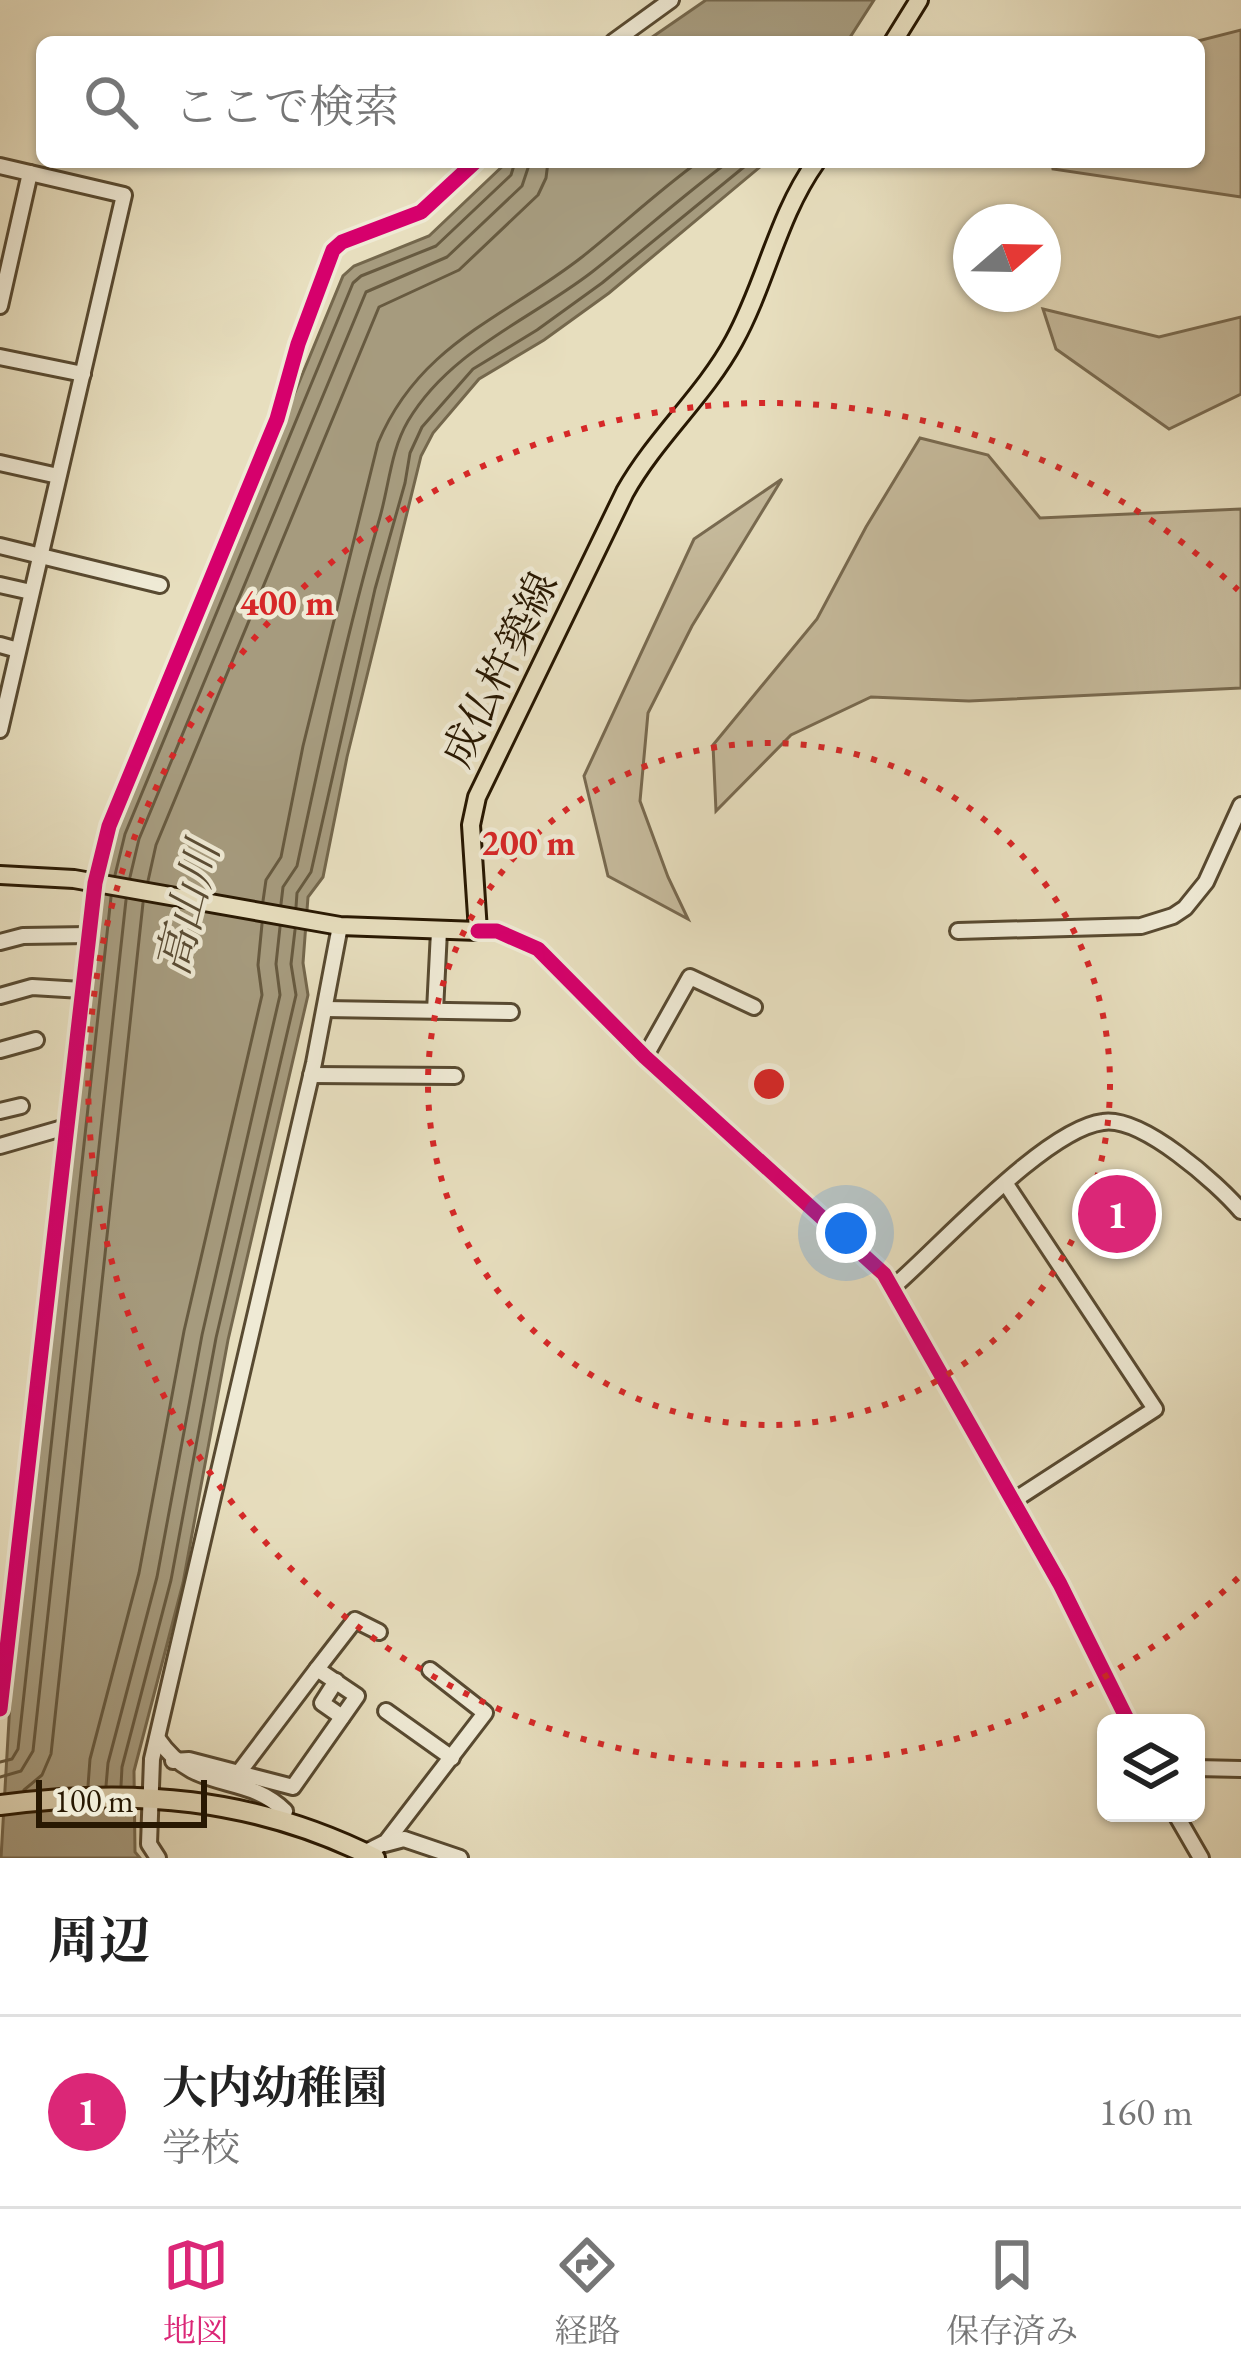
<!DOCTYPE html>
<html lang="ja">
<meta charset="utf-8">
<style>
:root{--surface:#fff;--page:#f2f2f2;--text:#222;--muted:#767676;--line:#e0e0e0;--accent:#db2777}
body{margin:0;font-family:"EB Garamond","Noto Serif JP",serif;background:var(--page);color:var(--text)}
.controls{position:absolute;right:36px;bottom:36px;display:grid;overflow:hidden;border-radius:18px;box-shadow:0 3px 9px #0004}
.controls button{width:108px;height:108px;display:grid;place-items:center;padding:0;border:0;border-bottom:3px solid var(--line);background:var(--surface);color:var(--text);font:60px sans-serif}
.compass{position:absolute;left:953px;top:204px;width:108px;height:108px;border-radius:50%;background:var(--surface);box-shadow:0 3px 9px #0004;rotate:70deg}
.scale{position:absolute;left:36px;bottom:30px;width:171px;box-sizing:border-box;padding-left:12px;border:6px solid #281802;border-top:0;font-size:33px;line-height:42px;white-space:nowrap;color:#281802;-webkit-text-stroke:9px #efead5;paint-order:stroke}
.you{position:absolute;left:846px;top:1233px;width:42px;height:42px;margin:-30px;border:9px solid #fff;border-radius:50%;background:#1a73e8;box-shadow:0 0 0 18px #1a73e833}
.badge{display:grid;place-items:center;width:78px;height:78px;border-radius:50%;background:var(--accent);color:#fff;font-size:39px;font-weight:700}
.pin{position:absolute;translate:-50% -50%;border:6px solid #fff;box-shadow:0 3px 12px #0006}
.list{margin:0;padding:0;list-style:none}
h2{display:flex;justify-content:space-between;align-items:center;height:156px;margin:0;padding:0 48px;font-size:51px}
h2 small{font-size:39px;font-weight:400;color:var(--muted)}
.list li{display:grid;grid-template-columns:78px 1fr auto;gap:36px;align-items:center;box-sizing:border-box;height:192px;padding:0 48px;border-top:3px solid var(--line)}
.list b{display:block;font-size:45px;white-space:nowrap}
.list p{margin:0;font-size:39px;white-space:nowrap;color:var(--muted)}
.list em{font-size:39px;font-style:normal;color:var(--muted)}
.icon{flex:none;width:66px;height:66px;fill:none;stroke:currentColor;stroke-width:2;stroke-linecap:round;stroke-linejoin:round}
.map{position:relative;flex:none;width:1241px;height:1858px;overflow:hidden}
.search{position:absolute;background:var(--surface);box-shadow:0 3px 9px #0004;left:36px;right:36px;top:36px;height:132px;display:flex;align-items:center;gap:30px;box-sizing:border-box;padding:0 42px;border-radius:18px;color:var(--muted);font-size:45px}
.sheet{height:348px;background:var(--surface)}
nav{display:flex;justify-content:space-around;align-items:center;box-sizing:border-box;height:168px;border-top:3px solid var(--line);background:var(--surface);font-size:33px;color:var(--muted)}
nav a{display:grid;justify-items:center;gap:6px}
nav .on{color:var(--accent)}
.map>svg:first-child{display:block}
.green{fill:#c7bc9e;stroke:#786a50;stroke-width:3}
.water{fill:#a69b7e;stroke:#74674c;stroke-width:3}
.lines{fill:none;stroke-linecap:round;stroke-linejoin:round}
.shore{stroke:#675a40;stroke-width:3}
.minor-casing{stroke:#584a31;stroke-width:20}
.major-casing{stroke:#281802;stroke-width:22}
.highway-casing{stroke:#281802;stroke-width:24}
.minor{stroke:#efead5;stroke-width:14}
.major{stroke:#e7debe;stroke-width:16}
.highway{stroke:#e7debe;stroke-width:18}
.cycleway-casing{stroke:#efead5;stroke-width:22}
.cycleway{stroke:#d6006c;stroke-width:15}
.ring{fill:none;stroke:#d62828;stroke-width:6;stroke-dasharray:6 12}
.labels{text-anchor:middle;stroke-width:9;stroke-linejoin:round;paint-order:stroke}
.street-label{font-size:42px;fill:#281802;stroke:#efead5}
.water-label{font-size:45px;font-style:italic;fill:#5a4c34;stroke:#efead5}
.centre{fill:#d62828;stroke:#efead5;stroke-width:6}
.ring-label{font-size:36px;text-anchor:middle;font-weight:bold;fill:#d62828;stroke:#efead5;stroke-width:9;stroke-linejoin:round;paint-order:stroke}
</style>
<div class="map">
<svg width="1241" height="1858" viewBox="0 0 1241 1858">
<rect width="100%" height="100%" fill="#e7debe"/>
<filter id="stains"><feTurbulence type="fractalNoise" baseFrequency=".00167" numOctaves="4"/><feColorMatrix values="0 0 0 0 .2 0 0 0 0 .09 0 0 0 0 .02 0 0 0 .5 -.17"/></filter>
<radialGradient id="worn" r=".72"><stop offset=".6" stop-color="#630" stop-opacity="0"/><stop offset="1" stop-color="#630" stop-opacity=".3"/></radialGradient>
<g class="green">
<polygon points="1241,30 1241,197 1053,169 1052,162 1199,162 1199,42 1194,42"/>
<polygon points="1043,309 1159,337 1241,317 1241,394 1169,429 1056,349"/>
<polygon points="920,438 988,455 1040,518 1241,509 1241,688 969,701 871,697 791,735 716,811 713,745 817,619 866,527"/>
<polygon points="782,479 692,626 648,713 640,801 668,877 688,919 608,876 584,776 694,539"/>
</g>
<g class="water">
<polygon points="706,0 874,0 847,42 645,42"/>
<polygon points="507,162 766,162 609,293 544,340 479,379 433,433 421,456 347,757 323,877 308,897 303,963 308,995 228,1340 183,1583 134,1771 135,1852 140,1858 1,1858 12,1668 99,895 114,830 343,276 354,266 429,236"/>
</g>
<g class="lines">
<g class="shore">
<polyline points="115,875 125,834 353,283 361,276 436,246 511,175 515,162"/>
<polyline points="130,877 139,839 366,292 447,257 522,186 530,162"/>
<polyline points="148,881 156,845 379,307 459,270 538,195 546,178 548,162"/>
<path d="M263 901 266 880 281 857 303 746 378 443C419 344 504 318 582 257 621 226 657 192 698 162"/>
<path d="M281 904 283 887 297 866C322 749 347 632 380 517 389 485 391 450 408 421 450 350 530 320 592 272 638 236 681 197 728 162"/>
<polyline points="296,907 297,893 311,872 375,589 405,483 410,453 422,427 473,369 537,330 602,283 750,162"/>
<polyline points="0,1762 12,1759 18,1749 111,897"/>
<polyline points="0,1777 21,1771 33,1751 126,900"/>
<polyline points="88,1786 90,1759 139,1573 184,1331 262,995 258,965 262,924"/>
<polyline points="106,1786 108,1763 157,1577 202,1335 280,995 276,964 280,927"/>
<polyline points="121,1786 122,1767 171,1580 216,1338 296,995 291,964 295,930"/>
<polyline points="24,1790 42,1775 51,1754 143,903"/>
</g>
<g class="minor-casing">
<g id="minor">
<polyline points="613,42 671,0"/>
<polyline points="0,166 124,195 0,730"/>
<polyline points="0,306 30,173"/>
<polyline points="0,357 83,374"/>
<polyline points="0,463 58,476"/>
<polyline points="0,546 160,585"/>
<polyline points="0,585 31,592"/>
<polyline points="0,645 18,650"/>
<polyline points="478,931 497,931 538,949 645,1057 884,1274 1060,1584 1129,1723"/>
<polyline points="958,931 1141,926 1173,916 1185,908 1206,882 1241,805"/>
<polyline points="0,942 23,936 89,935"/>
<polyline points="0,996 32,987 82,990"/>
<polyline points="325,1009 511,1012"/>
<polyline points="435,1011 439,931"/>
<polyline points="0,1050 36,1040"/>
<polyline points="645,1057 690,977 754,1007"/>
<polyline points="311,1075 455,1076"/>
<polyline points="0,1111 21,1106"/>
<polyline points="0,1146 66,1127"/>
<polyline points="1006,1184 1155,1409 1013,1501"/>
<path d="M892 1288C939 1248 1045 1129 1103 1122 1142 1116 1217 1183 1241 1211"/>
<polyline points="317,1669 355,1620 379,1632"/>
<polyline points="336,1681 322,1703 342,1717"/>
<polyline points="0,1709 95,883 109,826 277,419 298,344 333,250 342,242 421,212 475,162"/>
<polyline points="386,1711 452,1758"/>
<path d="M158 1739C196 1795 244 1771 285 1811L281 1821"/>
<polyline points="173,1761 189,1760 293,1787 357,1696 317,1669 240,1771"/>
<polyline points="1196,1768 1241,1769"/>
<polyline points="1175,1813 1201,1858"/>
<polyline points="385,1844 404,1839 460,1858"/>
<polyline points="364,1853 386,1842 485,1713 430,1670"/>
<polyline points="158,1858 149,1844 152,1759 314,1063 340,926"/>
</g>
</g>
<g class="major-casing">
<g id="major">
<polyline points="893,42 919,0"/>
<path d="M0 875 74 879 340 926 478 931 471 825 477 797 625 492C656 437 704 396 734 341 766 283 777 217 816 162"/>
</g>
</g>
<g class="highway-casing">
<path id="highway" d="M0 1805C132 1788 254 1797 375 1858"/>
</g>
<use href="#minor" class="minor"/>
<use href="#major" class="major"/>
<use href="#highway" class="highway"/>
<g class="cycleway-casing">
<g id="cycleway">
<polyline points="478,931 497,931 538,949 645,1057 884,1274 1060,1584 1129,1723"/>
<polyline points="0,1709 95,883 109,826 277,419 298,344 333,250 342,242 421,212 475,162"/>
</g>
</g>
<use href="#cycleway" class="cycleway"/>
</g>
<g class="ring">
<circle cx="769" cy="1084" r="341"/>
<path d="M1238 1578A681 681 0 1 1 1238 590"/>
</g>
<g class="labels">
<g class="street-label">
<text transform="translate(499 669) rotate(-64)" y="15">成仏杵築線</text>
</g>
<g class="water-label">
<text transform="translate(187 908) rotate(-76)" y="16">高山川</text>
</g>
</g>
<circle cx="769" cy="1084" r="18" class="centre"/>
<g class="ring-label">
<text x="287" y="615">400 m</text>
<text x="528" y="855">200 m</text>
</g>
<rect width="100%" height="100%" filter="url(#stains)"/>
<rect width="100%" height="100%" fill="url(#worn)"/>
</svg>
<div class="controls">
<button><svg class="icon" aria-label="layers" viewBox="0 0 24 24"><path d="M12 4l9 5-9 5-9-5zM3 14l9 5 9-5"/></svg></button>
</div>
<svg class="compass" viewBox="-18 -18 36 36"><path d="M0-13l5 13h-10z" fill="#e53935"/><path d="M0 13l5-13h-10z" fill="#767676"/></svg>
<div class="scale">100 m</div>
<div class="you"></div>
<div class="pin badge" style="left:1117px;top:1214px">1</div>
<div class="search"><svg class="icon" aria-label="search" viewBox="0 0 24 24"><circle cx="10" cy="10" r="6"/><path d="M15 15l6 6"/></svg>ここで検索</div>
</div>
<section class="sheet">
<h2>周辺<small></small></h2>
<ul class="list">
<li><span class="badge">1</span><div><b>大内幼稚園</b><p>学校</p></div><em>160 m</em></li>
</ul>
</section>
<nav>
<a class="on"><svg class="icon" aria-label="map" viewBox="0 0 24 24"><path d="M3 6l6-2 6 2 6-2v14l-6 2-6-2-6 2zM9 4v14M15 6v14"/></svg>地図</a>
<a><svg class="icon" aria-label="directions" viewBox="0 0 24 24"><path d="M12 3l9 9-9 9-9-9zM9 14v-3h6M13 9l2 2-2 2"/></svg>経路</a>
<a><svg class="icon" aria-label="saved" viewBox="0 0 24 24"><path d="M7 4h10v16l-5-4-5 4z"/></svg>保存済み</a>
</nav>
